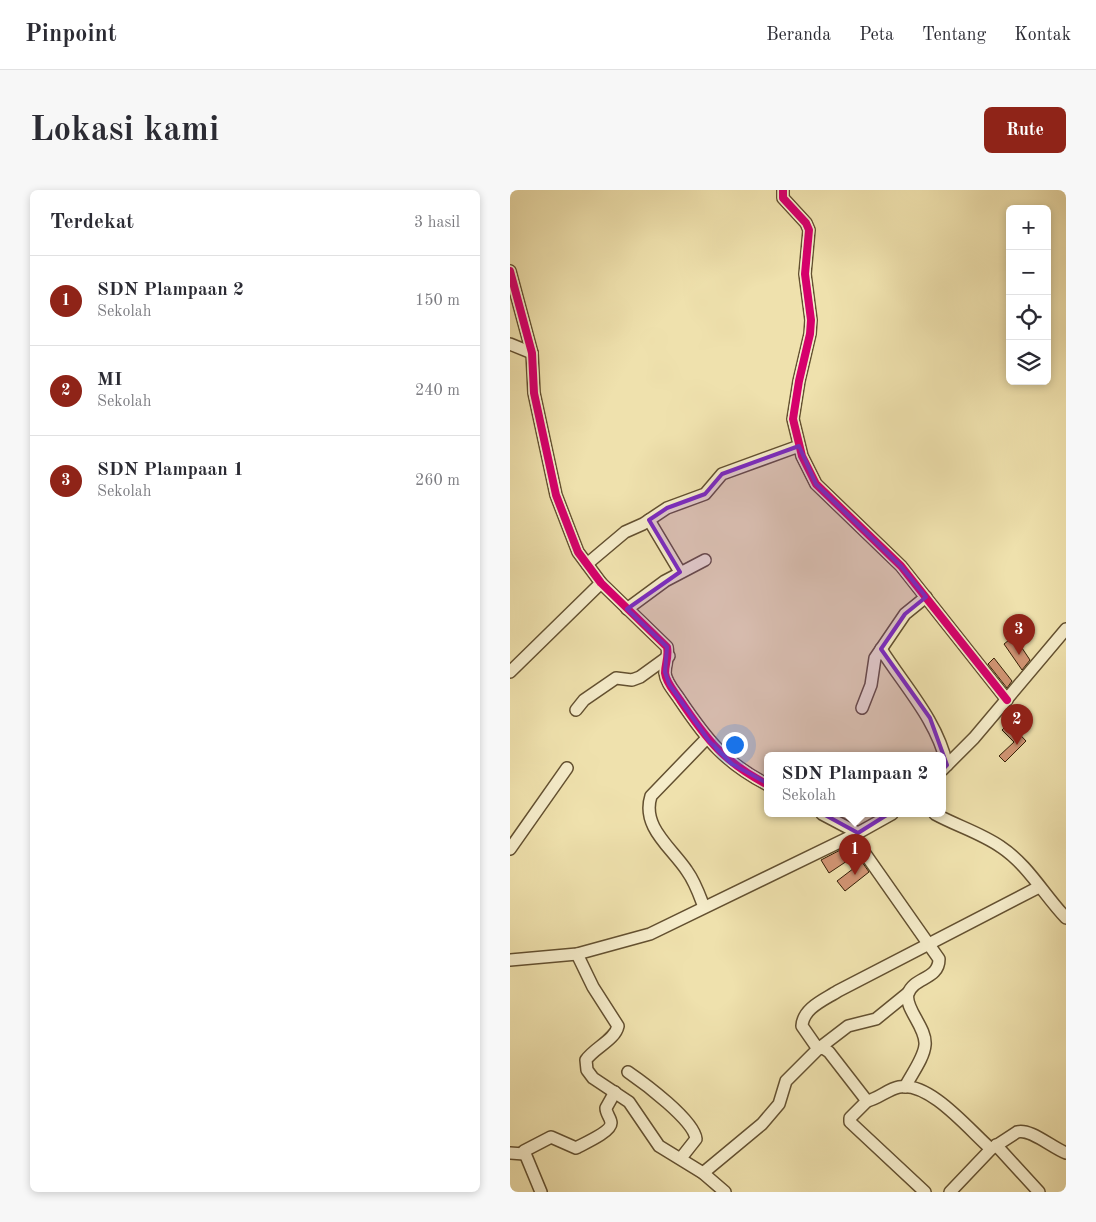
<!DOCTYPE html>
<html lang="id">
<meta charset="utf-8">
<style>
:root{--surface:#fff;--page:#f7f7f7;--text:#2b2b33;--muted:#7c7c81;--line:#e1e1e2;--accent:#8f2418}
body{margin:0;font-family:"Old Standard TT",serif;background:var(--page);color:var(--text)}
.controls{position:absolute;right:15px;top:15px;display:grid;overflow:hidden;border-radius:8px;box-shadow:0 2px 8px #0003}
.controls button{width:45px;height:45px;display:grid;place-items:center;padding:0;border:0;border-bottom:1px solid var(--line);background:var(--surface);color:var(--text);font:25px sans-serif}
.you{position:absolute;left:224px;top:554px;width:18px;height:18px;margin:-12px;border:4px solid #fff;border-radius:50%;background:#1a73e8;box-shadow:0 0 0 8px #1a73e833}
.badge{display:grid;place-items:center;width:32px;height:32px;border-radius:50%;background:var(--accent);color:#fff;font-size:16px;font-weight:700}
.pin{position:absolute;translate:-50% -41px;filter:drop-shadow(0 1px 2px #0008)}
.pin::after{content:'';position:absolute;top:26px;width:18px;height:15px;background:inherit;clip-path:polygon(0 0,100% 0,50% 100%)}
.popup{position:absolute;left:254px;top:562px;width:182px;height:65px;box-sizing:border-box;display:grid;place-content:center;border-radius:8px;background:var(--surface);filter:drop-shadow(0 1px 4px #0005);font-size:16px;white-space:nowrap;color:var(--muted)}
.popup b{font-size:19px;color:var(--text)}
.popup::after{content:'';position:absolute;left:50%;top:100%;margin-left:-10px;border:10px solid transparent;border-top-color:var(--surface)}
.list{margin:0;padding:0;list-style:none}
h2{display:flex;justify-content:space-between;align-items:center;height:65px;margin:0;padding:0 20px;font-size:21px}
h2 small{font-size:16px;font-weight:400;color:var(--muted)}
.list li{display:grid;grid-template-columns:32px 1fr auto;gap:15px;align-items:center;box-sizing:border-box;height:90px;padding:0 20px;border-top:1px solid var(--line)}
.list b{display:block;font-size:19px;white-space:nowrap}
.list p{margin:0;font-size:16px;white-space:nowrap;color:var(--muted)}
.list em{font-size:16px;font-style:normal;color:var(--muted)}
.icon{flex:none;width:28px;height:28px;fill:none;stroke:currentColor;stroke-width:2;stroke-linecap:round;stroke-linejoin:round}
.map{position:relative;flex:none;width:556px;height:1002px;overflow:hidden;border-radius:8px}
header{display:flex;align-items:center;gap:30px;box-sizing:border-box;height:70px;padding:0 25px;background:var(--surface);border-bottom:1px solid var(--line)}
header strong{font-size:24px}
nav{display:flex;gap:28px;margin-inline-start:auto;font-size:18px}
.intro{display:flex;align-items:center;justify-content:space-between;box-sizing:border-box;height:120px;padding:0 30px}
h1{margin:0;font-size:35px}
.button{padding:12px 22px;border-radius:8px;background:var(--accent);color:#fff;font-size:18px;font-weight:700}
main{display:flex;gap:30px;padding:0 30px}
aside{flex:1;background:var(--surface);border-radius:8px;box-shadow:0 2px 8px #0003}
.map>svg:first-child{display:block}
.building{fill:#d29574;stroke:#341f06}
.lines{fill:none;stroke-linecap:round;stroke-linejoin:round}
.minor-casing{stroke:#635030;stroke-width:14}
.minor{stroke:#f5ecca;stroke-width:11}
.cycleway-casing{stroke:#f5ecca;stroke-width:11}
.cycleway{stroke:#d6006c;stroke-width:8}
.marked{fill:#7b2cbf;fill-opacity:0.2;stroke:#7b2cbf;stroke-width:4;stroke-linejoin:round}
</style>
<header>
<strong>Pinpoint</strong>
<nav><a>Beranda</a><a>Peta</a><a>Tentang</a><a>Kontak</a></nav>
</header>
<div class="intro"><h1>Lokasi kami</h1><a class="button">Rute</a></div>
<main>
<aside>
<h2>Terdekat<small>3 hasil</small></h2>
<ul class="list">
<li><span class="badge">1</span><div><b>SDN Plampaan 2</b><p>Sekolah</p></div><em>150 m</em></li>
<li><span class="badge">2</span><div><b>MI</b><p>Sekolah</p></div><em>240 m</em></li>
<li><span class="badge">3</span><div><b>SDN Plampaan 1</b><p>Sekolah</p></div><em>260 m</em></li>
</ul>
</aside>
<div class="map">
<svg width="556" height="1002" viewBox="0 0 556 1002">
<rect width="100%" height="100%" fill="#efe1ad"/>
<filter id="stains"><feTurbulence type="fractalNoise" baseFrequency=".004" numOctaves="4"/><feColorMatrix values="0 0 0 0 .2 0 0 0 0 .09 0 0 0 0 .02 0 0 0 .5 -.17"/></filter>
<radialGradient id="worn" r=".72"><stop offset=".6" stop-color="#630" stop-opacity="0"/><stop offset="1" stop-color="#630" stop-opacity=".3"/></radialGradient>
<g class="building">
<polygon points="504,446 520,470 512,480 494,454"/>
<polygon points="484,468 502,491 497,498 478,474"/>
<polygon points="499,533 516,551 495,572 489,566 504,552 492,540"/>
<polygon points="336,657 343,667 319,683 311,670"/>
<polygon points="352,672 359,682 335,701 327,691"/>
</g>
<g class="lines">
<g class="minor-casing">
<g id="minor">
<polyline points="273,0 273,8 296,33 299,40 295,84 301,130 300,144 289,191 283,229 292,266 306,294 391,376 497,510"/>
<path d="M0 81 22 163 24 203 46 305 61 344 68 362 91 393 157 457C159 467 155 474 155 483 156 493 165 502 170 510 197 550 214 572 258 595"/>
<polyline points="0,154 22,163"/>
<polyline points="139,330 170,382"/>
<polyline points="77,374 115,342 133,334 157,318 195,304 212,284 289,256"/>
<polyline points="117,419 155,391 195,370"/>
<path d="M371 459C395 497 427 530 437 575"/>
<polyline points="0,482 91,393"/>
<polyline points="352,518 361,495 365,468 395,424 416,407"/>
<polyline points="66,520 74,510 106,488 122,490 130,487 159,466"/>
<polyline points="432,580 464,548 556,439"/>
<polyline points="312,624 348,643"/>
<path d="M425 624C447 636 471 643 491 657 518 675 534 705 556 728"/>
<path d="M342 645 429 769C429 790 403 787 398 804 394 818 417 838 415 855 414 868 401 885 395 897"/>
<polyline points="0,659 57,578"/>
<path d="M194 717C189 704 185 692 177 681 162 658 131 637 141 606L197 548"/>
<path d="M67 764 83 797 108 836C105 850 84 858 76 870L77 880 83 888 119 912 149 956 193 983 215 1002"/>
<polyline points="0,770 67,764 140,744 348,643 382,624"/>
<path d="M398 803 366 829 338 836 308 859 292 836C293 818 314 810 328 801L529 697"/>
<path d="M118 882C134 893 184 930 186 949L171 968"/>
<polyline points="357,911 340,928 340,932 415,1002"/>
<polyline points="486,955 529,1002"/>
<polyline points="0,963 14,964"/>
<path d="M193 983 252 934 269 914 276 891 308 859 313 858 319 862 357 911C368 909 378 899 389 897 420 891 460 941 481 959"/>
<path d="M31 1002 14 961 41 947 66 958C73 954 101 942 101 933 101 928 96 924 96 918L105 902"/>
<path d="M440 1002 481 959 507 942C520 938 541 957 556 963"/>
</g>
</g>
<use href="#minor" class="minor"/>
<g class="cycleway-casing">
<g id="cycleway">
<polyline points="273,0 273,8 296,33 299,40 295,84 301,130 300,144 289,191 283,229 292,266 306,294 391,376 497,510"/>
<path d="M0 81 22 163 24 203 46 305 61 344 68 362 91 393 157 457C159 467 155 474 155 483 156 493 165 502 170 510 197 550 214 572 258 595"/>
</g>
</g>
<use href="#cycleway" class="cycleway"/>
</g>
<path class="marked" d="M289 256 306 294 391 376 416 407 395 424 371 459 420 528 437 575 407 606 348 643 222 574 199 551 159 494 155 482 157 457 117 419 170 382 139 330 157 318 195 304 212 284Z"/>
<rect width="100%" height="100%" filter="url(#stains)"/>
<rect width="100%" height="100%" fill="url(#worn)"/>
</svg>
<div class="controls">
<button>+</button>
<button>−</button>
<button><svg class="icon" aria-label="locate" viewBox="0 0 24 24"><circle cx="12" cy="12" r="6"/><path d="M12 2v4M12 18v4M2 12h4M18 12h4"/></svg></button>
<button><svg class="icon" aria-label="layers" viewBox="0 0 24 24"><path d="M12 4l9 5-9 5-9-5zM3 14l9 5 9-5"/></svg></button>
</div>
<div class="you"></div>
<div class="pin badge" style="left:345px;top:685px">1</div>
<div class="popup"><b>SDN Plampaan 2</b>Sekolah</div>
<div class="pin badge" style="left:507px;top:555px">2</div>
<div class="pin badge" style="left:509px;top:465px">3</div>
</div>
</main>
